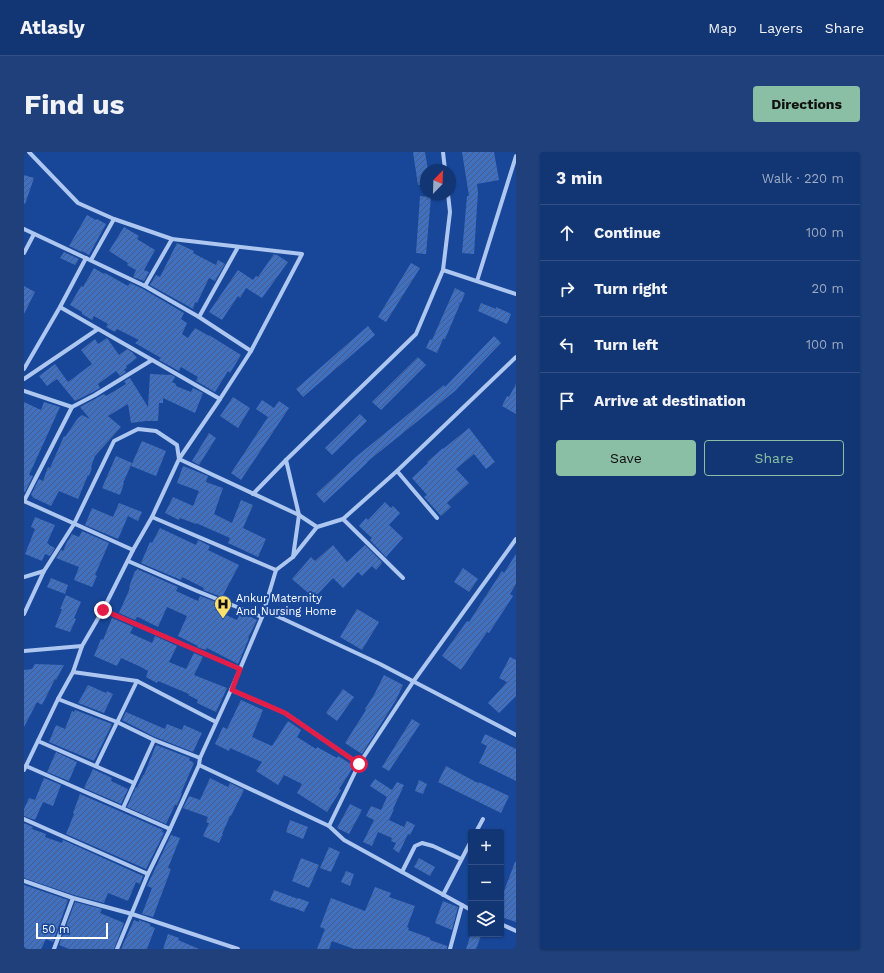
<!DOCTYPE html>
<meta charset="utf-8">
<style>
:root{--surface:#123573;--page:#1f407b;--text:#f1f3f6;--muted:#9cabc4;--line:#315085;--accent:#8abfa5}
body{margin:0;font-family:"Work Sans",sans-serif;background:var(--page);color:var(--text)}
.controls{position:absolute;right:12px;bottom:12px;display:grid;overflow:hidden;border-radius:4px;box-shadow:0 1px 3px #0004}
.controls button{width:36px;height:36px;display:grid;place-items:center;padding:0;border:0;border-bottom:1px solid var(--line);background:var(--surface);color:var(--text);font:20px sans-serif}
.compass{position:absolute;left:396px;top:12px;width:36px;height:36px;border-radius:50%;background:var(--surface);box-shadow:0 1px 3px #0004;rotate:23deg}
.scale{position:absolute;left:12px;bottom:10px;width:72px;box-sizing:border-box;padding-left:4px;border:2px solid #fff;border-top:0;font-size:11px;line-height:14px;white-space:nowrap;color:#fff;-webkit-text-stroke:3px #184799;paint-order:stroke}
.stop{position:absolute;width:12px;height:12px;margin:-9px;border:3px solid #e11d48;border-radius:50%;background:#fff}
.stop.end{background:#e11d48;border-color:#fff;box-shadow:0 1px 4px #0008}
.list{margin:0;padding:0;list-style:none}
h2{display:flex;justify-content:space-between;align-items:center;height:52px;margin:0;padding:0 16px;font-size:17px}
h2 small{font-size:13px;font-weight:400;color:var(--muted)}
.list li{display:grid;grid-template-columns:26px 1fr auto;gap:12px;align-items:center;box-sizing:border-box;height:56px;padding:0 16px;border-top:1px solid var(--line)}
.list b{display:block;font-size:15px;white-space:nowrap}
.list em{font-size:13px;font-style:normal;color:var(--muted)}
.actions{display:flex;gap:8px;padding:12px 16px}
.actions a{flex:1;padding:9px 0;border:1px solid var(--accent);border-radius:4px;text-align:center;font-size:14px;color:var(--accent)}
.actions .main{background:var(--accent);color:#111}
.icon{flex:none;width:22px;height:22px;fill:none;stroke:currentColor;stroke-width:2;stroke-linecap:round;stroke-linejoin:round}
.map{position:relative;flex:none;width:492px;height:797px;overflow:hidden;border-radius:4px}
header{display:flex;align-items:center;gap:24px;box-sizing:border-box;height:56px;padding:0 20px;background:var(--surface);border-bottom:1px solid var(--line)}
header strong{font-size:19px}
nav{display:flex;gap:22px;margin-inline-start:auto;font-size:14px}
.intro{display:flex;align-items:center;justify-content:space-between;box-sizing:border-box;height:96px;padding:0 24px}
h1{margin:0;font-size:28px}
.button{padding:10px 18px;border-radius:4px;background:var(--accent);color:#111;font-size:14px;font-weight:700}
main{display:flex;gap:24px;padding:0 24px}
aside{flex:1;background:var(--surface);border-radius:4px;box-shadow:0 1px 3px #0004}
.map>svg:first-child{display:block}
.building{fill:url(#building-hatch)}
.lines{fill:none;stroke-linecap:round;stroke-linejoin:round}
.street{stroke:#adc7f1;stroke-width:4}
.route{stroke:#e11d48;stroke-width:5}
.labels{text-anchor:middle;stroke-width:4;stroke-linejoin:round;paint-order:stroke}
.poi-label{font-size:11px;fill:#fff;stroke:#184799;text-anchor:start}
</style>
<header>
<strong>Atlasly</strong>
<nav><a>Map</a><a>Layers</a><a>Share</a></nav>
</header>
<div class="intro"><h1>Find us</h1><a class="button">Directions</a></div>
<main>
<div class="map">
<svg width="492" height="797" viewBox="0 0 492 797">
<defs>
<pattern id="building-hatch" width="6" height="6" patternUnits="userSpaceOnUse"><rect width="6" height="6" fill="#4170c0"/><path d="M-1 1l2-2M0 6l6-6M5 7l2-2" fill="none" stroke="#475c80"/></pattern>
</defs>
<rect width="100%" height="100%" fill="#184799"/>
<g class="building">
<polygon points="389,0 401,0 404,18 402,18 402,32 394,33"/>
<polygon points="438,0 470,0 475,28 453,32 454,40 450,102 438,101 443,44 445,44"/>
<polygon points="0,23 10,26 1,52 0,51"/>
<polygon points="396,44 407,45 402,102 392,101"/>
<polygon points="63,63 72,68 73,67 82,72 65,103 58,99 58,100 45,94"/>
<polygon points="100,75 115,84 113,87 131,98 120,118 125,120 120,129 109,125 112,118 103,113 104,111 85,99"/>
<polygon points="153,91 170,99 169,101 192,113 194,108 201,112 191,129 185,126 173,151 171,150 169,157 164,154 126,133 132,123 136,125"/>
<polygon points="40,100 55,107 51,113 36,106"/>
<polygon points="250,102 253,103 264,110 238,146 222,136 216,146 214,144 198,168 185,160 214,118 229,128 232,124 234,125"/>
<polygon points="387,111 396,116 362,170 354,165"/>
<polygon points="70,116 80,122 81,121 104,134 106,131 119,137 160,161 157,167 163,171 158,182 164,186 171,176 185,184 185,183 217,203 206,221 204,219 191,240 172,229 174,225 157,215 155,219 135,208 137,206 111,191 115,188 93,177 91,180 82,175 84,172 70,164 68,168 58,162 58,160 46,153 57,134 59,135"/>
<polygon points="0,134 11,140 0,162"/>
<polygon points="431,136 441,141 437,151 434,150 436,152 421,187 419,187 413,201 402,196 406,187 408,188"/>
<polygon points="457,151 472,157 472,155 487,162 483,172 454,159"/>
<polygon points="344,174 351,183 279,245 272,237"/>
<polygon points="470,184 477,191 431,239 343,310 344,310 300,351 292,342 333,304 420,233 421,235"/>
<polygon points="83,186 95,203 103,197 108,200 113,206 102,214 103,216 100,218 102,220 96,224 92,219 74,232 76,236 69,240 51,249 33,227 23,234 15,224 31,212 44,230 68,212 57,198 71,187 74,192"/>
<polygon points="394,205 402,213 357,258 348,250"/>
<polygon points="126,222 148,223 151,225 148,230 152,232 152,234 167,240 169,236 179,241 171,261 139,246 139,251 135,251 134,269 122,269 107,271 104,252 84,264 97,275 71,304 67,315 68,316 65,324 64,323 54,347 35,339 27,354 8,345 9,344 7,343 15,327 19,329 24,315 26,316 40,284 41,285 54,266 58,263 66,267 56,255 80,242 82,244 102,232 100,229 106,226 124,255"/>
<polygon points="492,232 492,262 478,254 483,244 485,245"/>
<polygon points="209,245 226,256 214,276 196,264"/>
<polygon points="238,248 250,256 255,249 265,256 217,328 207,321 244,265 232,257"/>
<polygon points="0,250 17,258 20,250 36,255 5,323 9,324 1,340 0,340"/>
<polygon points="336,262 343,269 308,303 301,296"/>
<polygon points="445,276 471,310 462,317 450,302 432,317 445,331 423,351 427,355 417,364 400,345 403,343 388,326 404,311 403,310 419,296 419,297"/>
<polygon points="185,281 192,286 175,313 168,309"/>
<polygon points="118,289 142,299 132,324 107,314"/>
<polygon points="92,304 108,311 99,331 100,331 96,343 78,336"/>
<polygon points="159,314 184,324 182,330 199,336 190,362 208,371 217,348 229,353 219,376 242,387 234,405 204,391 206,386 172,371 172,372 156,366 155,368 141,361 149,345 169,354 175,339 153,331"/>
<polygon points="361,350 367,356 369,354 376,361 365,373 379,386 362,405 346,388 348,386 335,374 342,366 344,368"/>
<polygon points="95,351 118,360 114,369 104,364 94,387 61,373 68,356 89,365"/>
<polygon points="11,365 31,373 23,391 25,392 25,393 31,396 26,404 21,402 18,409 1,402 11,377 7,375"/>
<polygon points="136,376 172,393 174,388 186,394 184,398 215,413 198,445 179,438 180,436 158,425 157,428 117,411 126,390 128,391"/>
<polygon points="58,379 85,391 71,423 73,424 68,435 50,428 55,415 32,406 37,398 39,399 43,390 48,382 55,385"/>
<polygon points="309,393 323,410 341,393 358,410 357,411 358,411 352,418 348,414 338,424 334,420 319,436 309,426 290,446 268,427 287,405 291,409"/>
<polygon points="492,402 492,432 486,442 489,444 465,481 463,480 437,518 418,504 443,469 445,470 478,419 480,421"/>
<polygon points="439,416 454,427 445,440 430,430"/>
<polygon points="113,417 154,435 152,439 174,449 176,444 195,451 191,458 213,468 217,460 233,468 224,486 225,486 214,512 183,496 182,498 173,495 174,494 154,484 163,464 143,455 134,475 114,465 113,465 111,468 95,461 106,436 105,435 111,419 112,419"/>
<polygon points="27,426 44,433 41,442 23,435"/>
<polygon points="42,443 57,450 50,466 52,467 46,480 31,475 38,457 36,457"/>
<polygon points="333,457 355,470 338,498 316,485"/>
<polygon points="88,466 109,475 106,481 128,491 131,484 153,494 145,510 162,517 170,501 179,505 170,523 203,536 192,560 173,551 174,548 164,543 165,542 134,529 133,531 122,525 124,519 117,515 97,506 93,514 70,504 77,487 79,488"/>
<polygon points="486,505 492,508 492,544 475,561 464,551 483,530 475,526"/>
<polygon points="11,512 40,513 32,528 31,527 18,553 13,550 0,575 0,518 8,517"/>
<polygon points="360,523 379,533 372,548 338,602 321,591 342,558 341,557 350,543"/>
<polygon points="64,533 82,541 83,539 89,542 80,561 54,551"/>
<polygon points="319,537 330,545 313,569 302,561"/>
<polygon points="217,548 239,558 228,585 248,594 264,569 277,578 273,585 292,597 293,595 313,606 314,604 330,614 315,637 317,638 303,660 273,641 278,632 260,623 254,633 232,619 238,610 206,596 205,599 191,592 199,575 203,577"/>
<polygon points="51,558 88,572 70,609 25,590 32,573 41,577 48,559 50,560"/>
<polygon points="102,560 141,577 143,572 158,578 160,573 178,581 169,600 131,585 98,568"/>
<polygon points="388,567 396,572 365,619 358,615"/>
<polygon points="461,582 492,597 492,629 455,611 463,594 457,591"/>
<polygon points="132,593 166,606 165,608 170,611 157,641 158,641 153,653 151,653 142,672 103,655 112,635 113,636 119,623 120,623"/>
<polygon points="32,600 53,610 45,629 23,620"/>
<polygon points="422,614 454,631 455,630 485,644 477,661 414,630"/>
<polygon points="69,617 88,626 87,629 104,637 97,652 60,636"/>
<polygon points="20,626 37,633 29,654 19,650 11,668 0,664 0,657 5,646 11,648"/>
<polygon points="186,626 204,635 206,631 220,638 207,664 206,664 198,682 199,682 195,691 179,684 185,671 182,670 184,665 159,656 165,644 176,648"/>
<polygon points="351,627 368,638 373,630 380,633 369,657 370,657 365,668 380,675 383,669 391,673 386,683 384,682 375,701 369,697 372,691 367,689 368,686 354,680 348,694 339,690 350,668 342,664 347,654 357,658 363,645 346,634"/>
<polygon points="395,628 403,632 399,642 391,639"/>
<polygon points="56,642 139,678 138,680 140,681 122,717 42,682 50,662 49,661"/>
<polygon points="326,652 338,658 325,682 313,676"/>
<polygon points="266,668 284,675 279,687 262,680"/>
<polygon points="0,671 9,675 8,677 22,682 21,685 38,691 39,688 119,724 116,732 112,730 104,749 84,741 80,751 50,743 0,726"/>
<polygon points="147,683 156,686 144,716 147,717 129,765 118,762 128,736 123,734"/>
<polygon points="305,695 316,700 307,720 296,716"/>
<polygon points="277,706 295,713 285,736 268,729"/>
<polygon points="395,706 411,715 406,724 390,715"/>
<polygon points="491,710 492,710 492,770 477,765 477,747"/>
<polygon points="322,719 330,722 326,734 317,730"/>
<polygon points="0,733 44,748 29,790 22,787 17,797 0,797"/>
<polygon points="351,735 367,741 365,745 391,754 383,775 385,776 384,778 406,786 406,788 423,794 423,797 330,797 308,789 305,797 293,797 301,777 296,775 307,746 341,759"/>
<polygon points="250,738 274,747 274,746 285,750 280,760 267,755 267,756 246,748"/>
<polygon points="419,749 434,755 428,778 411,771"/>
<polygon points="51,750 78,757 76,761 100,771 90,797 45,797 35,793"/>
<polygon points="110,768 115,770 115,768 126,772 126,774 131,776 123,797 97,797"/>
<polygon points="144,782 155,786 154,788 175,797 139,797"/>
<polygon points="447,782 451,782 457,784 452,797 442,797"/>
</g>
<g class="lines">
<g class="street">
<polyline points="419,0 421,18"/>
<polyline points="0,77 121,134 175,165 227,199"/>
<polyline points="0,101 10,82"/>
<polyline points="67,108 90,67"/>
<polyline points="419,118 492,142"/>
<polyline points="453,129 492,4"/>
<polyline points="121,134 148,87"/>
<polyline points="36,155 196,247"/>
<polyline points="175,165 214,95"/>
<polyline points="0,217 36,155 62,106"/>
<polyline points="0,227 74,177"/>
<polyline points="0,239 48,255"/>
<polyline points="262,308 275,363 269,405"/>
<polyline points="373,319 413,366"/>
<polyline points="229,342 262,308 392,182 419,118 426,60 424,42"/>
<polyline points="128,365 252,418"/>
<polyline points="319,367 379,426"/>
<polyline points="109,398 0,349 48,255 71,243 128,208"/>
<polyline points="104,409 173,439 238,465"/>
<polyline points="0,425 20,419"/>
<polyline points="79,458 216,517"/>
<polyline points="240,458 356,512 492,583"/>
<polyline points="0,462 20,419 50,372 90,289 114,277 132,279 153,293 155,307 275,363 293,375"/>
<polyline points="0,499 58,494"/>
<polyline points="49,520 113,529 192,570"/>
<polyline points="207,538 261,561 335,612"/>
<polyline points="34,547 93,570 130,588 176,606"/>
<polyline points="14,589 110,631"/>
<polyline points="175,613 305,674 320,688 447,758"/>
<polyline points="2,614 146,677"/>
<polyline points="72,614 113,529"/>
<polyline points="0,618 34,547 49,520 58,494 79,458 109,398 128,365 155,307 196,247 227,199 278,102 148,87 90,67 54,51 5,0"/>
<polyline points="99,656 130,588"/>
<polyline points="0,667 124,722"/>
<polyline points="305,674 335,612 389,530 492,387"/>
<polyline points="452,680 459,667"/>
<polyline points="378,720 391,694 398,691 409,694 437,707"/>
<polyline points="0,729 49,746 108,762 214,797"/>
<polyline points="419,743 447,689"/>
<polyline points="477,772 492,779"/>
<polyline points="30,797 49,746"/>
<polyline points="93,797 124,722 146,677 175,613 176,606 207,538 216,517 238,465 252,418 269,405 293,375 319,367 373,319 492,205"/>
<polyline points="426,797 438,753"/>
</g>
</g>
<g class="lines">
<polyline class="route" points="79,458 216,517 208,538 261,561 335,612"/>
</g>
<defs>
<g id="hospital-pin" transform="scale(0.9)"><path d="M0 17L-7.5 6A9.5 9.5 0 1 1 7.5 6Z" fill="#ffe06d" stroke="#184799"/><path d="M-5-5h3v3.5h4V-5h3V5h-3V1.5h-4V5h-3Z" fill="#111"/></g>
</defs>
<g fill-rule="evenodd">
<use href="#hospital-pin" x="199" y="452"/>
</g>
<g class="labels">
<g class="poi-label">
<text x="212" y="450">Ankur Maternity<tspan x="212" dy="13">And Nursing Home</tspan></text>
</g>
</g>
</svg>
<div class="controls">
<button>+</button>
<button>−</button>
<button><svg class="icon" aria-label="layers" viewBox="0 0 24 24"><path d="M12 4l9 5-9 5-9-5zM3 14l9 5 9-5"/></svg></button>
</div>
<svg class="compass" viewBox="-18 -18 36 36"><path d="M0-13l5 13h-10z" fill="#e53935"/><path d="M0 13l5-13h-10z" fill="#9cabc4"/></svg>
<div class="scale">50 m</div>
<div class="stop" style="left:335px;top:612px"></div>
<div class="stop end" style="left:79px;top:458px"></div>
</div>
<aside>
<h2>3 min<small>Walk · 220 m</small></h2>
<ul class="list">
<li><svg class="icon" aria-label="ahead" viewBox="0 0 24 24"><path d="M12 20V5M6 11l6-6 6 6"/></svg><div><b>Continue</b></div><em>100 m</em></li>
<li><svg class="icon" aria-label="right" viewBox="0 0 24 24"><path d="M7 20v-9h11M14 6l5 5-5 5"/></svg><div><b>Turn right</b></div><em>20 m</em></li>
<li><svg class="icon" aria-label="left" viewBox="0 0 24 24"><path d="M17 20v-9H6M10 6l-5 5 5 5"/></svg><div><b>Turn left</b></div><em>100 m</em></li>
<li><svg class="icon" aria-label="arrive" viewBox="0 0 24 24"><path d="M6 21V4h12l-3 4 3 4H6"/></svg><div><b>Arrive at destination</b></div></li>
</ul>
<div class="actions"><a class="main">Save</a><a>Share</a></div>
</aside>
</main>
